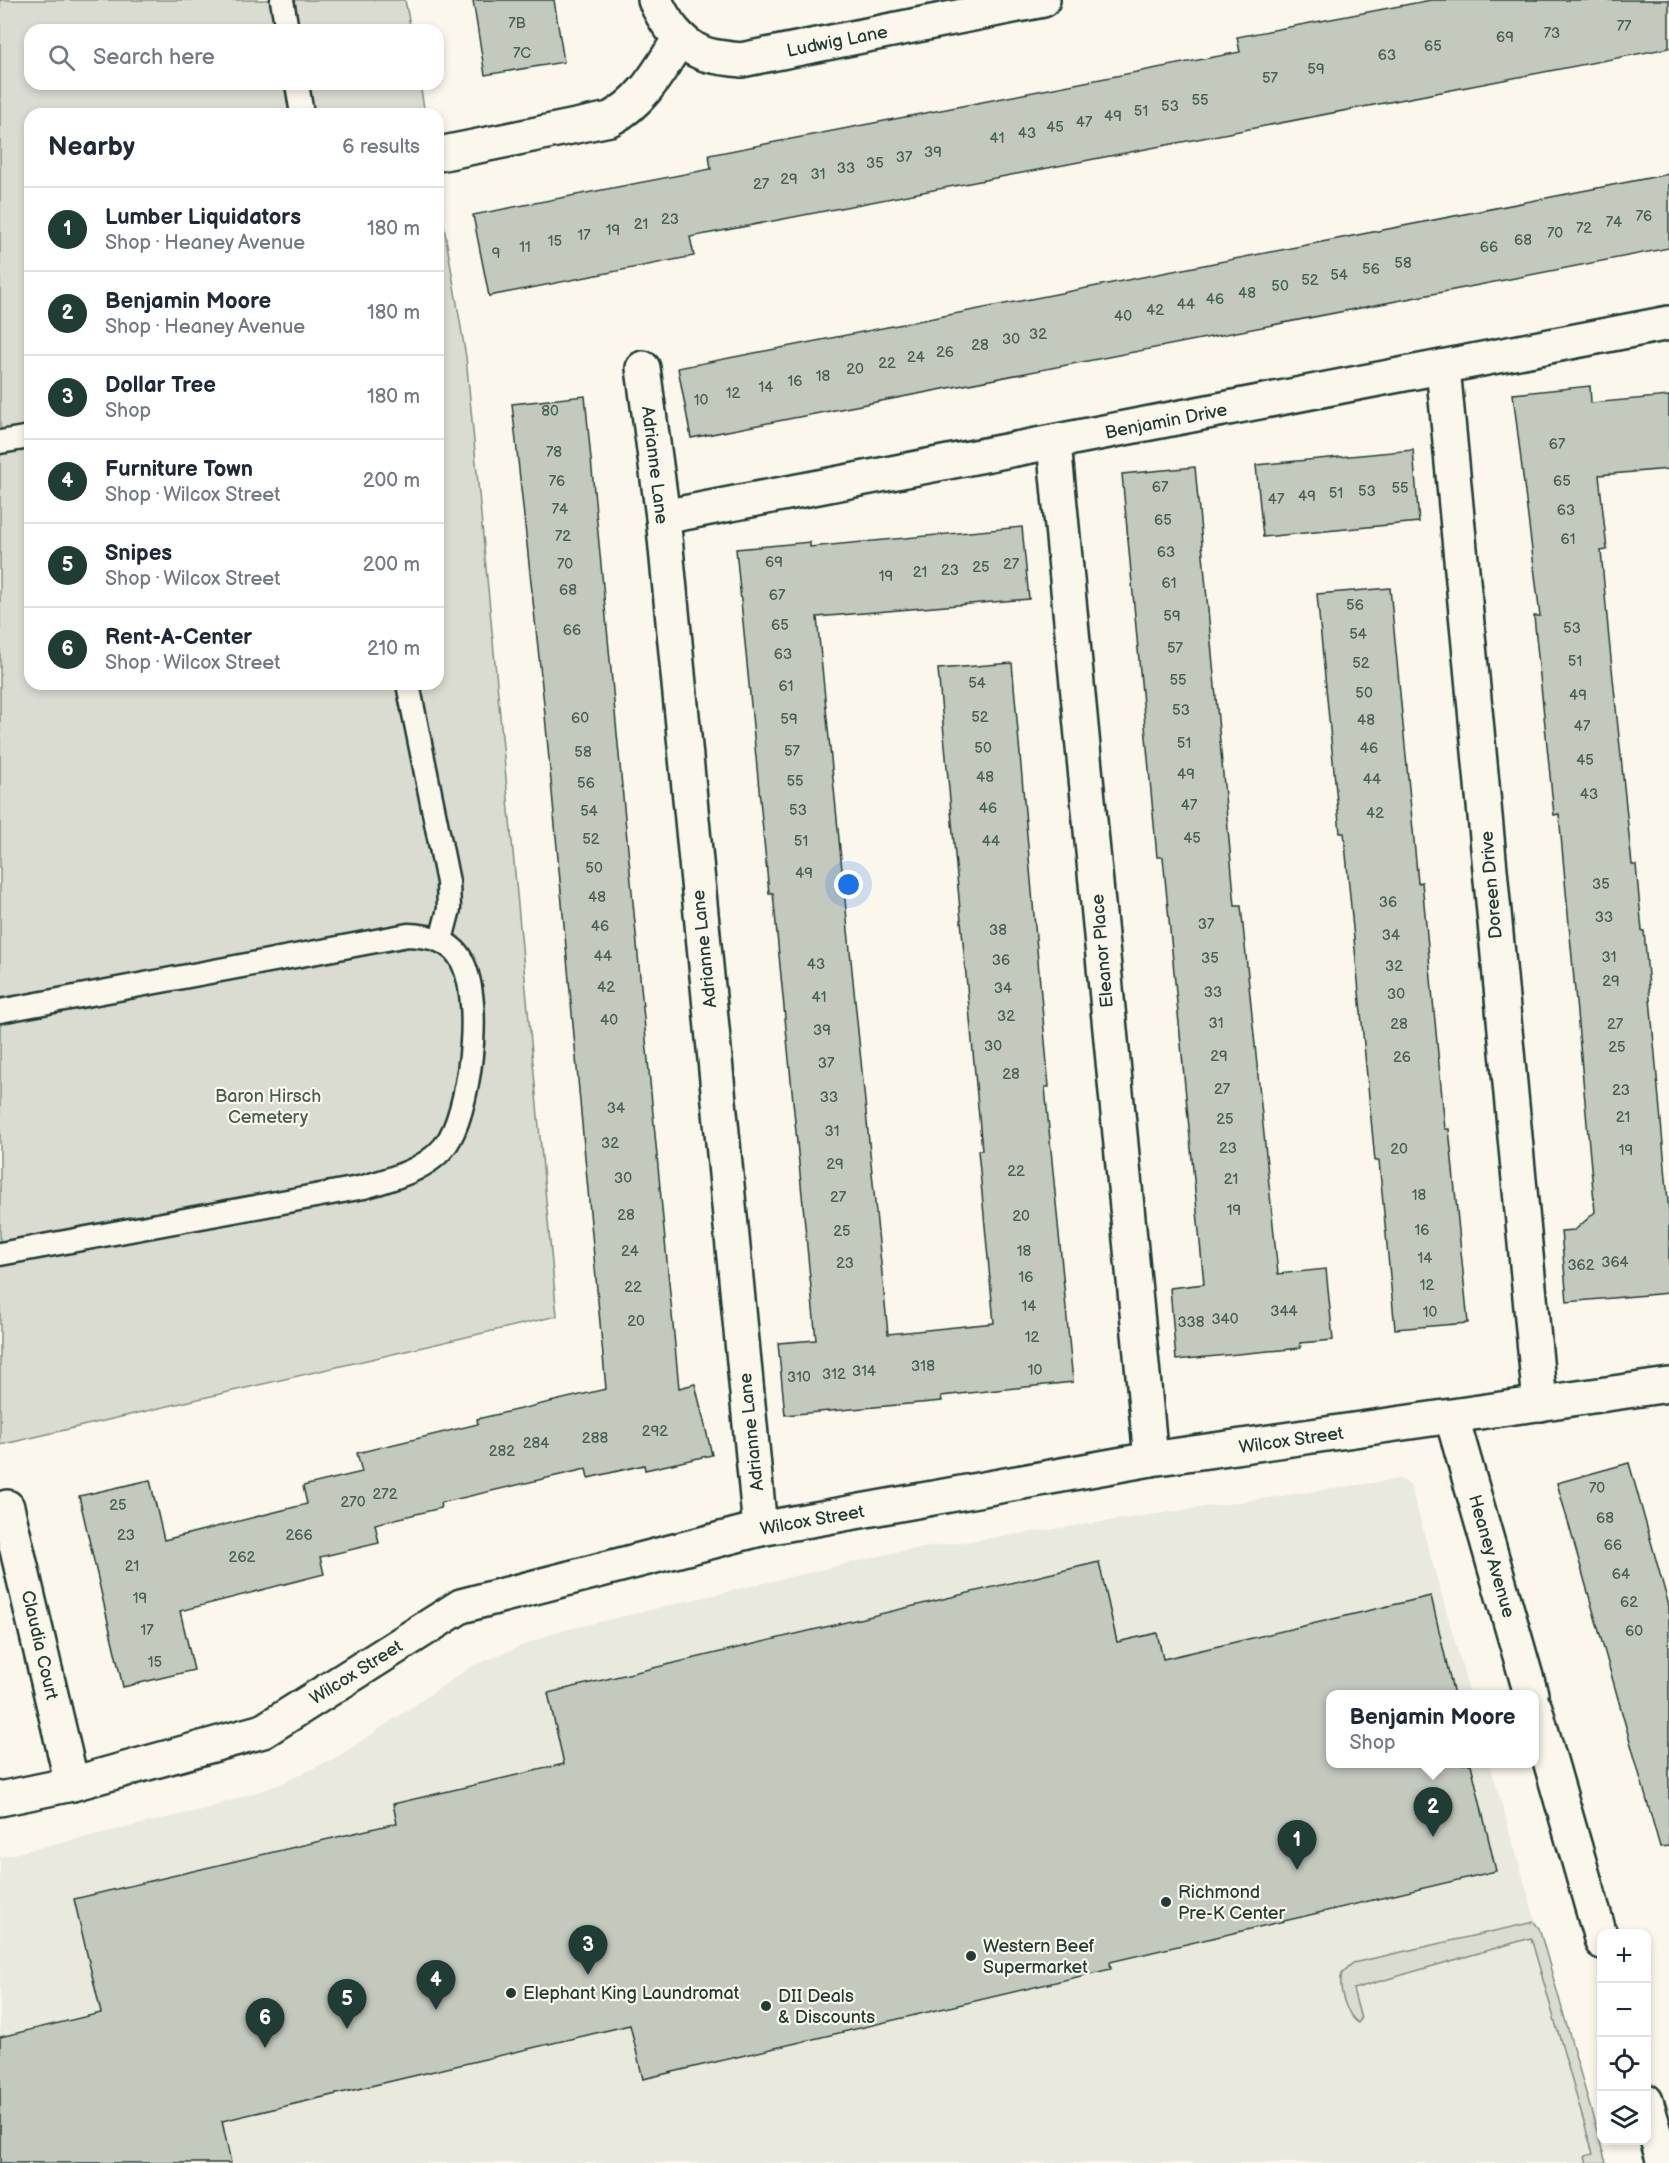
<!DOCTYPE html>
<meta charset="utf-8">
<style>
:root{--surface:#fff;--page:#f6f6f7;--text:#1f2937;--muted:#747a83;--line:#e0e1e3;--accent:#1f3d34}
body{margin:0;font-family:"Balsamiq Sans",sans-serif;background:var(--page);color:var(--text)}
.controls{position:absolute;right:18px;bottom:18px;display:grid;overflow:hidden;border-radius:12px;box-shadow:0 3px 9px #0003}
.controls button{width:54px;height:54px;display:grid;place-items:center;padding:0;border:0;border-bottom:2px solid var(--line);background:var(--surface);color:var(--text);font:30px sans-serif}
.you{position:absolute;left:849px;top:885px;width:21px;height:21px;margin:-15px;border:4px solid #fff;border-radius:50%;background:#1a73e8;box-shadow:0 0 0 9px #1a73e833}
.badge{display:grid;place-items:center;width:39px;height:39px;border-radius:50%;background:var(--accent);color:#fff;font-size:20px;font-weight:700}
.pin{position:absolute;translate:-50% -50px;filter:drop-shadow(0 2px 3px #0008)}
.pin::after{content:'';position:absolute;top:32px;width:21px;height:18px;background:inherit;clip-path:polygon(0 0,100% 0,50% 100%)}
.popup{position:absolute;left:1326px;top:1690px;width:213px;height:78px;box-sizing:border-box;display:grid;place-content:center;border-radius:12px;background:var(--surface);filter:drop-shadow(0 2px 4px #0005);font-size:20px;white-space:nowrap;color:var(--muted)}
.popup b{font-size:22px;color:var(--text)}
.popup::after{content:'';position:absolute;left:50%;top:100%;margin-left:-12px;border:12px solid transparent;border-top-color:var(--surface)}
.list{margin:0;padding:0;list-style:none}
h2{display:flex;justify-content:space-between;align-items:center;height:78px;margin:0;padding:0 24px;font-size:26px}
h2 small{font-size:20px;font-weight:400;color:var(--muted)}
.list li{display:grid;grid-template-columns:39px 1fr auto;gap:18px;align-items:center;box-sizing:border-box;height:84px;padding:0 24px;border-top:2px solid var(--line)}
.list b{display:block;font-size:22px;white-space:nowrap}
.list p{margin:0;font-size:20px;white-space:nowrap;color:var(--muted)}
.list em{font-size:20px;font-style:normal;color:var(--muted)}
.icon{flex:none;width:33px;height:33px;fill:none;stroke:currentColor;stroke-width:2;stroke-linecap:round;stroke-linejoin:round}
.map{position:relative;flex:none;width:1669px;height:2163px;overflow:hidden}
.search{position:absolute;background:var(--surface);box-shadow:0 3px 9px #0003;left:24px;top:24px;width:420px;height:66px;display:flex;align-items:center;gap:15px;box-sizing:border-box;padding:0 21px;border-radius:18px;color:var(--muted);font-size:22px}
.panel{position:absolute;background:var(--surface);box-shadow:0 3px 9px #0003;left:24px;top:108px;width:420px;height:582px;border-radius:18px}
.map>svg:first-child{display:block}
.built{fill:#eae9de}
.green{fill:#dbdcd1;stroke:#7d8c82;stroke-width:1.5}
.building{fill:#c4c9be;stroke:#1f3d34;stroke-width:1.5}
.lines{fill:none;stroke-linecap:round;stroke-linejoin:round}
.lane-casing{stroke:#1f3d34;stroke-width:27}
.street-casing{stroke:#1f3d34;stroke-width:38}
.lane{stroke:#fbf7ec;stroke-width:22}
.street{stroke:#fbf7ec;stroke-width:33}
.poi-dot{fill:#1f3d34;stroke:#fbf7ec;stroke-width:2}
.labels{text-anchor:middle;stroke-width:4.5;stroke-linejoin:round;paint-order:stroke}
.number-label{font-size:15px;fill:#486056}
.street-label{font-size:18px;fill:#1f3d34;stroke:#fbf7ec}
.park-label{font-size:18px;fill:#455d53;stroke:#fbf7ec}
.poi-label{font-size:18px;fill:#1f3d34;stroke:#fbf7ec;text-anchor:start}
</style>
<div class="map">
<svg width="1669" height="2163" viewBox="0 0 1669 2163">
<rect width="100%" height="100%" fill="#fbf7ec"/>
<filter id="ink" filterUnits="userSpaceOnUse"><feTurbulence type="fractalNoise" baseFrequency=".0167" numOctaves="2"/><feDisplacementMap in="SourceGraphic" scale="12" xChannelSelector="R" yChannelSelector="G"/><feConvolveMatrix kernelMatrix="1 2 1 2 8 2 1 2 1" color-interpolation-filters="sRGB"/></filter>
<g filter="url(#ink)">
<polygon class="built" points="1399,1479 1410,1484 1470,1694 1331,1694 1331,1764 1490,1764 1606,2163 0,2163 0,1857 205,1809 278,1785 341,1755 472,1666 556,1632 901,1551"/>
<g class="green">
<polygon points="0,0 405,0 411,30 30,30 30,84 420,84 425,114 30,114 30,684 438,684 438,191 466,357 557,1316 0,1445"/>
<path d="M1534 1922 1539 1928 1606 2163H1587L1585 2156 1593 2154 1531 1938 1353 1989 1361 2019 1358 2023C1345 2012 1338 1989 1342 1973L1353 1963Z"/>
</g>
<g class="building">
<polygon points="473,0 554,0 564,62 485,75"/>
<polygon points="1431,0 1669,0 1669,48 690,237 694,256 489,296 473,215 711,169 709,155 1240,52 1237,37"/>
<polygon points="1669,174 1669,248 691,438 678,368"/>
<polygon points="1590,386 1591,403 1669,396 1669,469 1599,475 1607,550 1601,551 1609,639 1632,865 1636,865 1642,931 1644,931 1669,1212 1669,1293 1567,1302 1561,1231 1575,1230 1595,1212 1559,814 1554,815 1537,646 1534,616 1540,616 1513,394"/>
<polygon points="585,396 679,1388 695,1384 712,1455 645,1470 644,1465 588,1478 586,1469 440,1503 441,1508 375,1524 379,1543 320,1557 324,1574 180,1611 194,1670 123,1687 79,1496 150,1480 164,1540 307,1504 303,1486 362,1472 357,1453 478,1424 477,1419 606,1389 544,704 512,404"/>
<polygon points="1413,450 1419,522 1263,537 1256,465"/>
<polygon points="1195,467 1235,906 1241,906 1278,1274 1326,1269 1333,1340 1300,1343 1301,1348 1176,1360 1170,1288 1204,1284 1163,857 1157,857 1122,474"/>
<polygon points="1022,527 1029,599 817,617 888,1334 994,1323 978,1150 982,1150 938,669 1012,663 1049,1087 1045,1087 1073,1382 941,1396 942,1401 785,1415 778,1343 816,1340 773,893 769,893 736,549 810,542 810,547"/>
<polygon points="1390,588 1418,883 1422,882 1445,1129 1449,1129 1468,1323 1395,1329 1379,1161 1375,1161 1344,833 1340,833 1317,594"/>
<polygon points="1629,1463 1669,1606 1669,1846 1660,1847 1557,1483"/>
<polygon points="1099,1562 1117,1642 1157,1633 1163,1659 1431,1596 1454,1695 1331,1695 1331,1764 1471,1764 1496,1871 1110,1962 1111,1969 643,2079 630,2025 222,2121 231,2163 0,2163 0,2037 101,2013 74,1899 397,1823 393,1804 564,1764 548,1693"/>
</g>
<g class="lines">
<g class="lane-casing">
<g id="lane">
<polyline points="282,0 287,30"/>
<polyline points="297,84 302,114"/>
<polyline points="0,442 30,437"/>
<polyline points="408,684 448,882 449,909 441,940"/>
<path d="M0 1011 408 935C426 936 442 938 455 951 486 984 471 1101 450 1138 434 1168 394 1178 364 1187L0 1254"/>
</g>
</g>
<g class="street-casing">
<g id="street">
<path d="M655 0C664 21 680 44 702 53 714 58 729 58 741 60L1043 0"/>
<path d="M439 154 610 119C644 101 660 69 680 38"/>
<polyline points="1443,367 1540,1404"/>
<polyline points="643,368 663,517 760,1529"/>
<polyline points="1054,443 1151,1459"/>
<polyline points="663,517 1669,323"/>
<polyline points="1452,1418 1531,1694"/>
<polyline points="7,1507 72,1784"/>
<polyline points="1535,1708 1602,1942"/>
<polyline points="0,1799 72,1784 263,1731 461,1606 760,1529 1151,1459 1669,1385"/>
<polyline points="1646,2101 1664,2163"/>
</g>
</g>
<use href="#lane" class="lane"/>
<use href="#street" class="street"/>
</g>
</g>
<g class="poi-dot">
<circle cx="1166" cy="1902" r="6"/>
<circle cx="971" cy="1956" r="6"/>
<circle cx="511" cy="1993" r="6"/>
<circle cx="766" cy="2006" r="6"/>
</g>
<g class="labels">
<g class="number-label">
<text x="517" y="28">7B</text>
<text x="1624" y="31">77</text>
<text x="1552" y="38">73</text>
<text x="1505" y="42">69</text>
<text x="1433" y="51">65</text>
<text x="522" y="58">7C</text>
<text x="1387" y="60">63</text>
<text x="1316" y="74">59</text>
<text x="1270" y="83">57</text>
<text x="1200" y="105">55</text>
<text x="1170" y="111">53</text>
<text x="1141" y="116">51</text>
<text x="1113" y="121">49</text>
<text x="1084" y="127">47</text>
<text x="1055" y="132">45</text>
<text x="1027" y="138">43</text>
<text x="997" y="143">41</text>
<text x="933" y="157">39</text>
<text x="904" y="162">37</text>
<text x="875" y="168">35</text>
<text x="846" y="173">33</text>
<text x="818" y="179">31</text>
<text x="789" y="184">29</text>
<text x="761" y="189">27</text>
<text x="1644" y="221">76</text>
<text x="670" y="224">23</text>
<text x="1614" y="227">74</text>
<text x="641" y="229">21</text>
<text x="1584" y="233">72</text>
<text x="613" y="235">19</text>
<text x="1555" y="238">70</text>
<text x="584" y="240">17</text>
<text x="1523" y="245">68</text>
<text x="555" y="246">15</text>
<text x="525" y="252">11</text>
<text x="1489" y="252">66</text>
<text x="496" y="258">9</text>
<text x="1403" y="268">58</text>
<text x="1371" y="274">56</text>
<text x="1339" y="280">54</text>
<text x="1310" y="285">52</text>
<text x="1280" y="291">50</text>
<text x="1247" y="298">48</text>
<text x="1215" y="304">46</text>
<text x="1186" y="309">44</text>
<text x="1155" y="315">42</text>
<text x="1123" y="321">40</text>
<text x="1038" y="339">32</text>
<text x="1011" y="344">30</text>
<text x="980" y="350">28</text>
<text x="945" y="357">26</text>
<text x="916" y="362">24</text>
<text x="887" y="368">22</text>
<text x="855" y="374">20</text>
<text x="823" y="381">18</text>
<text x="795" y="386">16</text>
<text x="766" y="392">14</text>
<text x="733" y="398">12</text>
<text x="701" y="405">10</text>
<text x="550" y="416">80</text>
<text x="1557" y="449">67</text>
<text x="554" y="457">78</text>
<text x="557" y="486">76</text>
<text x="1562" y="486">65</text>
<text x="1160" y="492">67</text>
<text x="1400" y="493">55</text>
<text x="1367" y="496">53</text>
<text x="1336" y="498">51</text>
<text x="1307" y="501">49</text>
<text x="1276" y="504">47</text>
<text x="560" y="514">74</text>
<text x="1566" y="515">63</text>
<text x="1163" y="525">65</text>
<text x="563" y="541">72</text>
<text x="1568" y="544">61</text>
<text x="1166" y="557">63</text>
<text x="774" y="567">69</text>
<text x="565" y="569">70</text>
<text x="1011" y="569">27</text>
<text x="981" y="572">25</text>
<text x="950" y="575">23</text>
<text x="920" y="577">21</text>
<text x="886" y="581">19</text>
<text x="1169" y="588">61</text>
<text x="568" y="595">68</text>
<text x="777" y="600">67</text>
<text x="1355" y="610">56</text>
<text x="1172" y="621">59</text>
<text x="780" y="630">65</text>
<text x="1572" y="633">53</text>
<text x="572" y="635">66</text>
<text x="1358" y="639">54</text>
<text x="1175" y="653">57</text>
<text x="783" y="659">63</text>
<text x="1575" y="666">51</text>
<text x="1361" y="668">52</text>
<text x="1178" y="685">55</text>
<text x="977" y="688">54</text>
<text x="786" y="691">61</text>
<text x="1364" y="698">50</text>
<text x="1578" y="700">49</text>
<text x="1181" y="715">53</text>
<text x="980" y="722">52</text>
<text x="580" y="723">60</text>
<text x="789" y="724">59</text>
<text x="1366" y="725">48</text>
<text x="1582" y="731">47</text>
<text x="1184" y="748">51</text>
<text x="983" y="753">50</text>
<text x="1369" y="753">46</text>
<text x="792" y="756">57</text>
<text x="583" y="757">58</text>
<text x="1585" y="765">45</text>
<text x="1186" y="779">49</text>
<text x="985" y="782">48</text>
<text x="1372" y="784">44</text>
<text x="795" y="786">55</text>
<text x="586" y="788">56</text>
<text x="1589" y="799">43</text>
<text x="1189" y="810">47</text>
<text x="988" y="813">46</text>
<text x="798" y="815">53</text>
<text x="589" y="816">54</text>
<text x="1375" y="818">42</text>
<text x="1192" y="843">45</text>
<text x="591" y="844">52</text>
<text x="801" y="846">51</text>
<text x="991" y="846">44</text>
<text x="594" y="873">50</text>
<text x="804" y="878">49</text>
<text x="1601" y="889">35</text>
<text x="597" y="902">48</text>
<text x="1388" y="907">36</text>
<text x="1604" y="922">33</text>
<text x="1206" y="929">37</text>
<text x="600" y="931">46</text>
<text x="998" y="935">38</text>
<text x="1391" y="940">34</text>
<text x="603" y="961">44</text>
<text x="1609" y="962">31</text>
<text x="1210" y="963">35</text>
<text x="1001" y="965">36</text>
<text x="816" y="969">43</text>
<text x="1394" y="971">32</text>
<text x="1611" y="986">29</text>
<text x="606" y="992">42</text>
<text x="1003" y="993">34</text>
<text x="1213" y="997">33</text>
<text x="1396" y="999">30</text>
<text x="819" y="1002">41</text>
<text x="1006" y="1021">32</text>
<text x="609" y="1025">40</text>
<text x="1216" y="1028">31</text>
<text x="1399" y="1029">28</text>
<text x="1615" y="1029">27</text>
<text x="822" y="1035">39</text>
<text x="993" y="1051">30</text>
<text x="1617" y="1052">25</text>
<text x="1219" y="1061">29</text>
<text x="1402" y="1062">26</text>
<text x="826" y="1068">37</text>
<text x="1011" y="1079">28</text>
<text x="1222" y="1094">27</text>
<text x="1621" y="1095">23</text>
<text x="829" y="1102">33</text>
<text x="616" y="1113">34</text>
<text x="1623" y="1122">21</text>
<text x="1225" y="1124">25</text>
<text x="832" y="1136">31</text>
<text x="610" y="1148">32</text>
<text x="1228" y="1153">23</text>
<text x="1399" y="1154">20</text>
<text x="1626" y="1155">19</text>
<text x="835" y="1169">29</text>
<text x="1016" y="1176">22</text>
<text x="623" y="1183">30</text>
<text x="1231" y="1184">21</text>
<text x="1419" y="1200">18</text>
<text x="838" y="1202">27</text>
<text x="1234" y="1215">19</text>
<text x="626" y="1220">28</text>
<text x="1021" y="1221">20</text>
<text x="1422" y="1235">16</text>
<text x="842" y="1236">25</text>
<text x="630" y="1256">24</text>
<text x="1024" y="1256">18</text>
<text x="1425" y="1263">14</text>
<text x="1615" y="1267">364</text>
<text x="845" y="1268">23</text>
<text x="1581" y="1270">362</text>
<text x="1026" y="1282">16</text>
<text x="1427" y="1290">12</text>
<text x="633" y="1292">22</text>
<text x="1029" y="1311">14</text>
<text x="1284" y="1316">344</text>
<text x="1430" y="1317">10</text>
<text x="1225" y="1324">340</text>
<text x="636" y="1326">20</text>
<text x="1191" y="1327">338</text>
<text x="1032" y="1342">12</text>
<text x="923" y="1371">318</text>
<text x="1035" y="1375">10</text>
<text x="864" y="1376">314</text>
<text x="834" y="1379">312</text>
<text x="799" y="1382">310</text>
<text x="655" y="1436">292</text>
<text x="595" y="1443">288</text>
<text x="536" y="1448">284</text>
<text x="502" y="1456">282</text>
<text x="1597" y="1493">70</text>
<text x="385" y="1499">272</text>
<text x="353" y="1507">270</text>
<text x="118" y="1510">25</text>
<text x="1605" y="1523">68</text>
<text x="126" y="1540">23</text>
<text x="299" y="1540">266</text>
<text x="1613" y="1550">66</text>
<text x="242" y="1562">262</text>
<text x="132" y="1571">21</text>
<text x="1621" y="1579">64</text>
<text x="140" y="1603">19</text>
<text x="1629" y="1607">62</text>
<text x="147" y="1635">17</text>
<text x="1634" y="1636">60</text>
<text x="155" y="1667">15</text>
</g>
<g class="street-label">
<text transform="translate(837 41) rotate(-11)" y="6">Ludwig Lane</text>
<text transform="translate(1166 421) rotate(-11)" y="6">Benjamin Drive</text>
<text transform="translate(655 465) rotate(83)" y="6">Adrianne Lane</text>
<text transform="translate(1491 885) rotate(-95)" y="6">Doreen Drive</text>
<text transform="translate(704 949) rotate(-96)" y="6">Adrianne Lane</text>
<text transform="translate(1102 951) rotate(-95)" y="6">Eleanor Place</text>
<text transform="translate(751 1432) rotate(-96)" y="6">Adrianne Lane</text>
<text transform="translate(1291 1440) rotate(-8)" y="6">Wilcox Street</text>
<text transform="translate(812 1520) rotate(-10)" y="6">Wilcox Street</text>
<text transform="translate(1492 1556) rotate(74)" y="6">Heaney Avenue</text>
<text transform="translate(40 1645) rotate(77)" y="6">Claudia Court</text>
<text transform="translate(356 1672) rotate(-32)" y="6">Wilcox Street</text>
</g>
<g class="park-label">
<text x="268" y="1102">Baron Hirsch<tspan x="268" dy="21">Cemetery</tspan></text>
</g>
<g class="poi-label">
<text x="1178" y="1898">Richmond<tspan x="1178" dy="21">Pre-K Center</tspan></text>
<text x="983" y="1952">Western Beef<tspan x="983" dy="21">Supermarket</tspan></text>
<text x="523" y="1999">Elephant King Laundromat</text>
<text x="778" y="2002">DII Deals<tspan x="778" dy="21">&amp; Discounts</tspan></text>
</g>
</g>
</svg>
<div class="controls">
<button>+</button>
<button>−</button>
<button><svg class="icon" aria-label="locate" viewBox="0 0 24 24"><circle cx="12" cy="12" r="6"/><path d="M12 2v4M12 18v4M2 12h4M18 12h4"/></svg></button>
<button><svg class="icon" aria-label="layers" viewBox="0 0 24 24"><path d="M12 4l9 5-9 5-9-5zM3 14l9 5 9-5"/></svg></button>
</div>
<div class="you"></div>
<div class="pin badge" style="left:1297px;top:1870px">1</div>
<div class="pin badge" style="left:1433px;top:1837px">2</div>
<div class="popup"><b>Benjamin Moore</b>Shop</div>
<div class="pin badge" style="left:588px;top:1975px">3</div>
<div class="pin badge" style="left:436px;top:2010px">4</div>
<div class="pin badge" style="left:347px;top:2029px">5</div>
<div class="pin badge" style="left:265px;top:2048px">6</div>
<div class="search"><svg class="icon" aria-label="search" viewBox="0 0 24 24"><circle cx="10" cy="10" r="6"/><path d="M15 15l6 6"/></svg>Search here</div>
<section class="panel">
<h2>Nearby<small>6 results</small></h2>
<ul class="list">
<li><span class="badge">1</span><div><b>Lumber Liquidators</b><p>Shop · Heaney Avenue</p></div><em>180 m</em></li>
<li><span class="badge">2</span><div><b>Benjamin Moore</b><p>Shop · Heaney Avenue</p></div><em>180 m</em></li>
<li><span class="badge">3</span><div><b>Dollar Tree</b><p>Shop</p></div><em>180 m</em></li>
<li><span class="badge">4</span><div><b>Furniture Town</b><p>Shop · Wilcox Street</p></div><em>200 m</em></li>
<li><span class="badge">5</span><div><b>Snipes</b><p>Shop · Wilcox Street</p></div><em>200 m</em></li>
<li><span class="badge">6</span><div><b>Rent-A-Center</b><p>Shop · Wilcox Street</p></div><em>210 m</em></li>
</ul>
</section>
</div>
